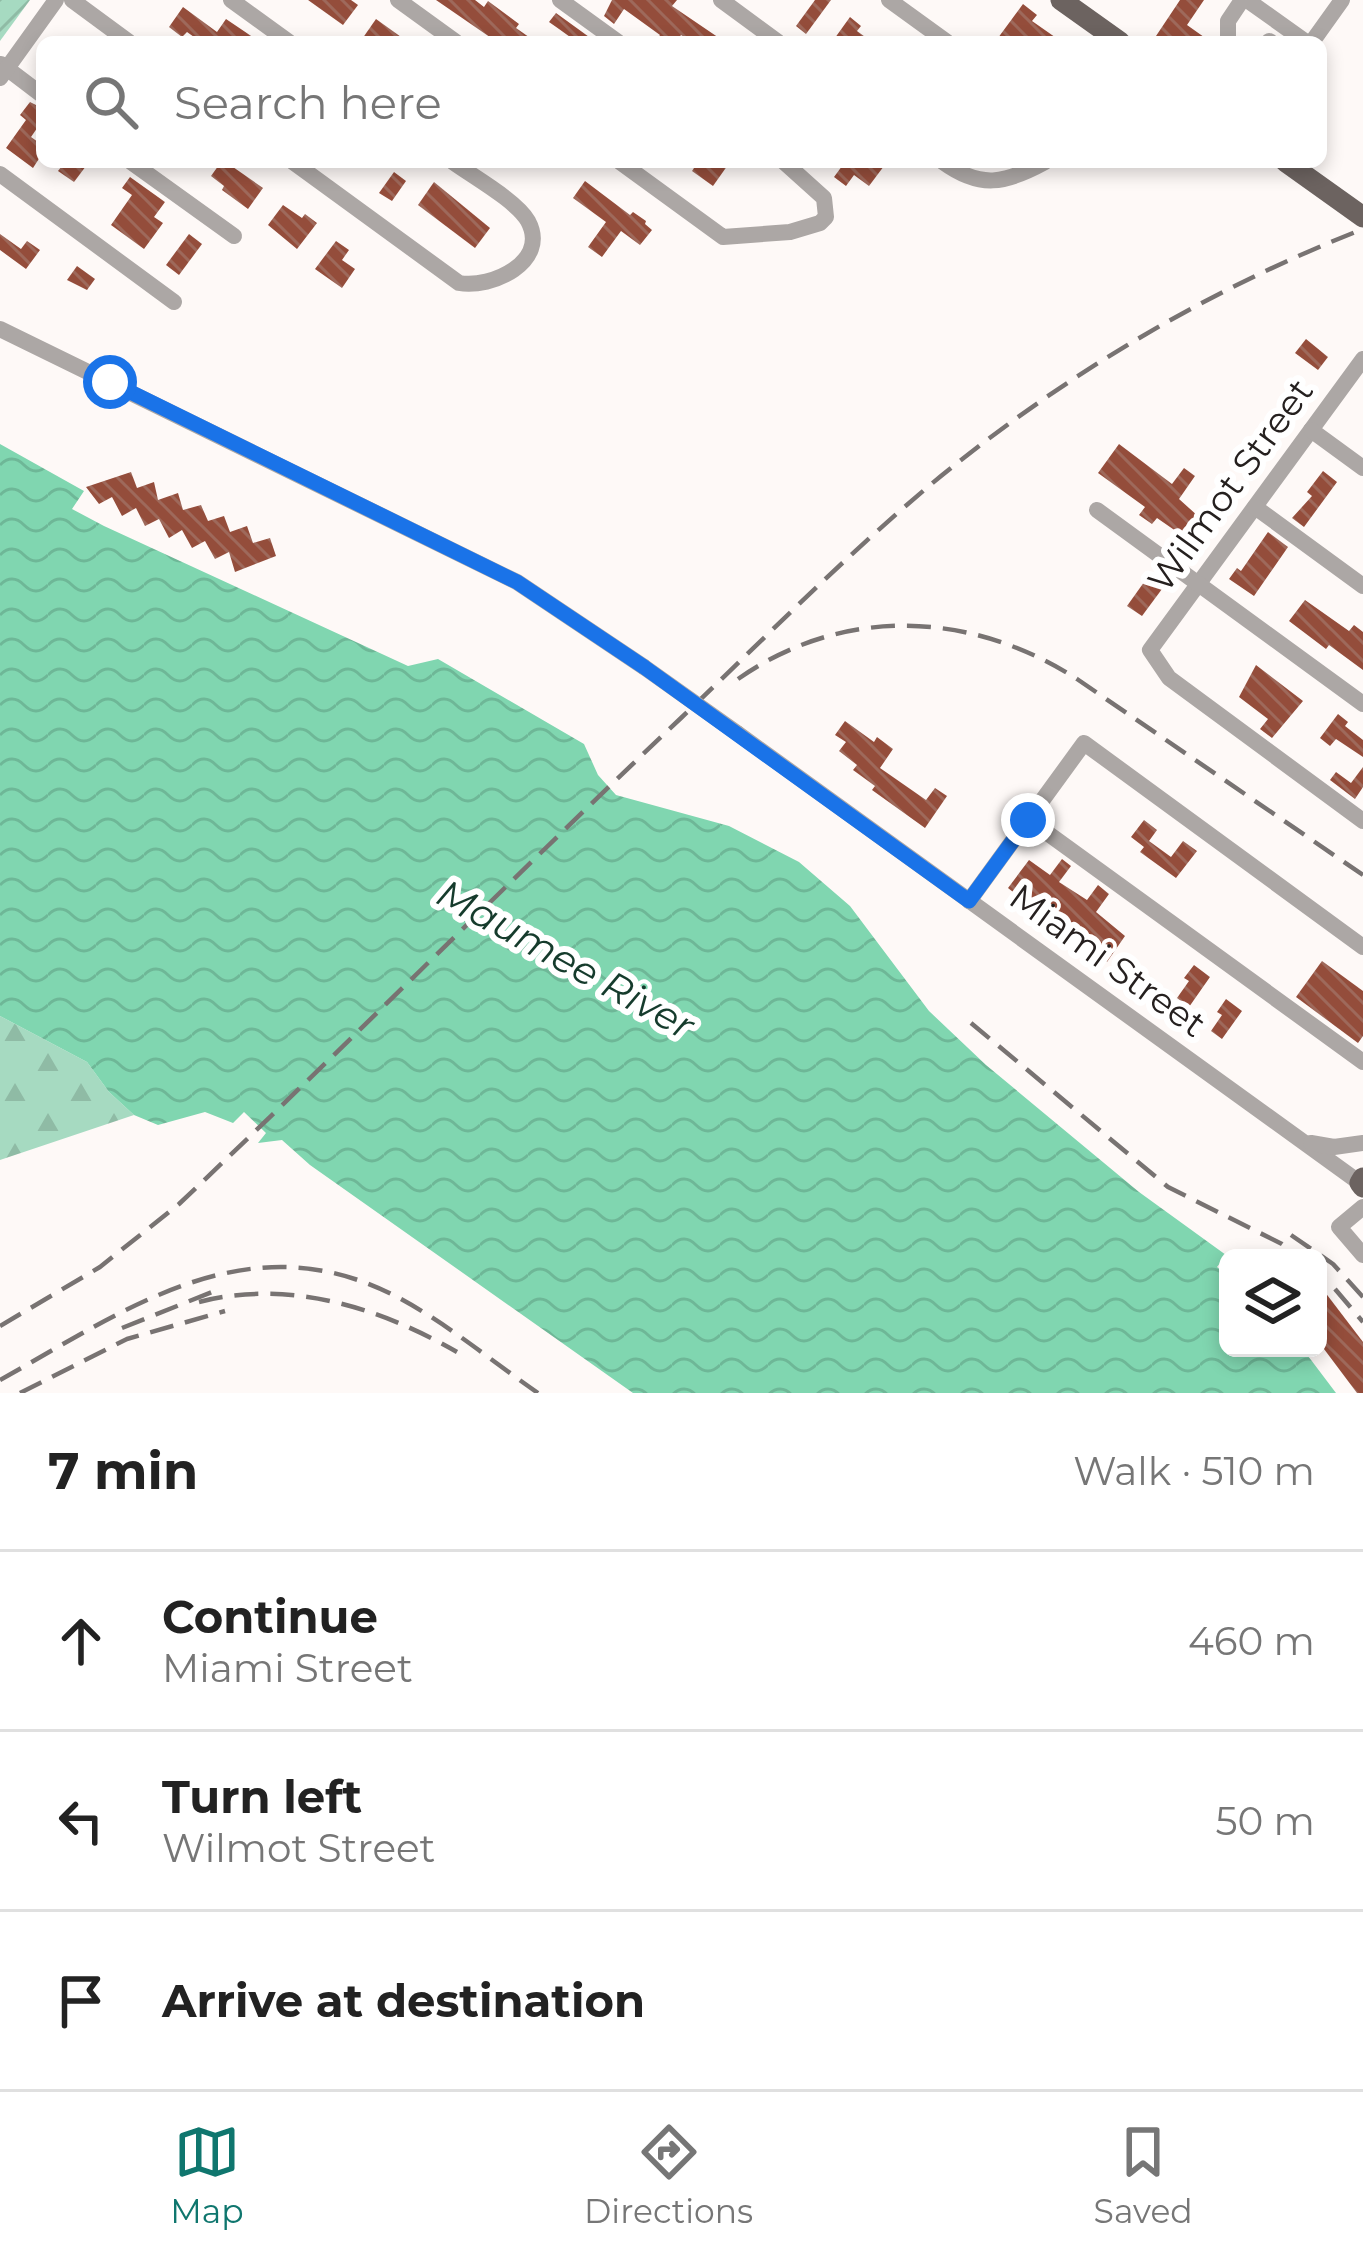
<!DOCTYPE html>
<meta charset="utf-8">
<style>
:root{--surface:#fff;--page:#f6f6f6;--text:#222;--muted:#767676;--line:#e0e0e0;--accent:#0f766e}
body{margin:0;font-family:Montserrat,sans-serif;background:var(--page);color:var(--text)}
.controls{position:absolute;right:36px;bottom:36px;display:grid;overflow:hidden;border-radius:18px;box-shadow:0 6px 18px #0003}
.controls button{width:108px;height:108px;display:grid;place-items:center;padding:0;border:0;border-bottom:3px solid var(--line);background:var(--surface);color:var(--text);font:60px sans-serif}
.stop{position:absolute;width:36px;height:36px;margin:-27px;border:9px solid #1a73e8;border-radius:50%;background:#fff}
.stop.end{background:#1a73e8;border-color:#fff;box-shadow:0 3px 12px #0008}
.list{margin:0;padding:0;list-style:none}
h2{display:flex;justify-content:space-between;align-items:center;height:156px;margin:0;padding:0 48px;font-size:51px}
h2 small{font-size:39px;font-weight:400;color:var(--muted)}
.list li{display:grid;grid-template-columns:78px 1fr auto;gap:36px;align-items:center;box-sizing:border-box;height:180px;padding:0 48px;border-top:3px solid var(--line)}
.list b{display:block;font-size:45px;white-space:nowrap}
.list p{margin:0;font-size:39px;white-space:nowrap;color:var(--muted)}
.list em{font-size:39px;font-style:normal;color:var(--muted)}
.icon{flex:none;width:66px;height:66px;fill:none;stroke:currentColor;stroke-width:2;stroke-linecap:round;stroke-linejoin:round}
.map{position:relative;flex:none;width:1363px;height:1393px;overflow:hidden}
.search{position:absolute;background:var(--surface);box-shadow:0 6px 18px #0003;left:36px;right:36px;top:36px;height:132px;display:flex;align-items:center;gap:30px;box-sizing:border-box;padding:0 42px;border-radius:18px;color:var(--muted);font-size:45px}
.sheet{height:696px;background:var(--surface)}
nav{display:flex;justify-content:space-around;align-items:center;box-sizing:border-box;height:168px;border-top:3px solid var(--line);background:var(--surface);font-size:33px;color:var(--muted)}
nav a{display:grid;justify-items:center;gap:6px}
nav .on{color:var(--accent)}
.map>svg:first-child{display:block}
.forest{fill:url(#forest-firs)}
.garden{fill:url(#garden-furrows)}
.water{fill:url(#water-waves)}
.building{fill:url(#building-back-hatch)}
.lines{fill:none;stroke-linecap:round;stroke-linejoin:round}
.minor{stroke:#aca7a5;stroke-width:16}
.major{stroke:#6c6360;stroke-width:21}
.rail{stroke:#787372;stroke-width:4.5;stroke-dasharray:24 12;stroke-linecap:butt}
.minor-bridge{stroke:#aca7a5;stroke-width:16}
.route{stroke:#1a73e8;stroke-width:15}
.labels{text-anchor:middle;stroke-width:12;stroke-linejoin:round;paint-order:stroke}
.street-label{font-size:36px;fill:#25201f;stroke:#fff}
.water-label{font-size:39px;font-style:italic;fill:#153b2c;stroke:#fff}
</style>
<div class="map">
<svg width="1363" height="1393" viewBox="0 0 1363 1393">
<defs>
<pattern id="forest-firs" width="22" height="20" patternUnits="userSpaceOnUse" patternTransform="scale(3)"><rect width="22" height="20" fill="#a6dac1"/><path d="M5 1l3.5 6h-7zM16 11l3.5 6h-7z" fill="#8fbba5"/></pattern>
<pattern id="garden-furrows" width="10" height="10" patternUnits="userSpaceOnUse" patternTransform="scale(3)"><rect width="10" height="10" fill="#a6dac1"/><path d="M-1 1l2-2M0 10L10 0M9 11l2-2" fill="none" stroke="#8fbba5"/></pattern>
<pattern id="water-waves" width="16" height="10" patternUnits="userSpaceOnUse" patternTransform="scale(3)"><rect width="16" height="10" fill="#80d6b0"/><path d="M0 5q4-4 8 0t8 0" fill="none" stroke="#6eb797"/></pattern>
<pattern id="building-back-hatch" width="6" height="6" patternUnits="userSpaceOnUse" patternTransform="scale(3)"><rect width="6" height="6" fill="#944d3b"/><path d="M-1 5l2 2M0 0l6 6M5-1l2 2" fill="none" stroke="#9e695b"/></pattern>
</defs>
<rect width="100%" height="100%" fill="#fef9f7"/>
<polygon class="forest" points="0,1016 87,1062 109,1092 134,1115 0,1160"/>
<polygon class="garden" points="0,0 30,0 0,41"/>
<polygon class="water" points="0,444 84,491 72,509 104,526 408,666 438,659 584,744 598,775 616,795 729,826 799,862 850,906 929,1011 986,1065 1139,1192 1226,1255 1217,1267 1228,1276 1228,1348 1302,1348 1336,1393 633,1393 310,1165 282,1140 258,1143 266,1133 244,1112 233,1123 205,1112 158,1125 134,1115 109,1092 87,1062 0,1016"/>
<g class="building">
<polygon points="308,0 351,0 358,5 343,25"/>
<polygon points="436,0 475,0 484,7 488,1 519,24 516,28 536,42 497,42"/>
<polygon points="612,0 677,0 672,6 725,42 692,42 681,35 676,42 655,42 660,35 624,9 614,24 604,16"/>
<polygon points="815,0 831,0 806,34 796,26"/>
<polygon points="1180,0 1204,0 1187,25 1211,42 1152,42"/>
<polygon points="1023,4 1037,15 1032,21 1062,42 995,42"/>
<polygon points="183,7 217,32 226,19 260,42 201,42 187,32 182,37 169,27"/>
<polygon points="556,13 596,42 577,42 559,29 549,22"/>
<polygon points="850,17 861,26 857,31 872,42 832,42"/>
<polygon points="376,19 408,42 360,42"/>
<polygon points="30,102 42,108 42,121 31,137 42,145 42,154 33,168 6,148 26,120 20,115"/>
<polygon points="65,162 89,162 74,182 58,171"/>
<polygon points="221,162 237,162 233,167 263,188 248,209 222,190 224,186 211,176"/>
<polygon points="698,162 730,162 713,186 692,171"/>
<polygon points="845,162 887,162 869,186 854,175 846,186 834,177"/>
<polygon points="394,172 406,181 392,201 379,193"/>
<polygon points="130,177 165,202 154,217 163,223 144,249 111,225 132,195 122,188"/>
<polygon points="585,181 630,215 633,212 646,221 645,224 652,230 640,245 621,231 602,257 588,247 606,222 573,198"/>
<polygon points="434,182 490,228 475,248 418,205"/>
<polygon points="283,205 302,218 305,214 317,223 297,249 268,225"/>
<polygon points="0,234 21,249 27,241 40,250 26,269 0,250"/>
<polygon points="189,234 202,244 179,275 166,265"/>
<polygon points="336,241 349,250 342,260 355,269 342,288 315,269"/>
<polygon points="77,266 95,279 87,290 67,280"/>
<polygon points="1306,339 1328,357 1318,370 1295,353"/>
<polygon points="1119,444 1172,484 1184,468 1195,476 1179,499 1209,526 1196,545 1157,518 1152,524 1139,515 1145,507 1098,473"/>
<polygon points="1323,471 1337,482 1304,527 1292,518 1312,496 1307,492"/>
<polygon points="131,472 137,488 154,482 158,500 178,493 183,510 201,505 208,521 224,516 230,532 247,526 253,543 270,538 276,556 235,572 229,552 215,559 205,541 192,548 182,530 169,538 159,519 145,526 136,508 122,516 112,497 99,504 86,487"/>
<polygon points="1268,532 1288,547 1254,596 1229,579 1237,568 1241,571"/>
<polygon points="1147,578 1162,589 1142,616 1127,606"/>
<polygon points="1305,600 1349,631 1354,625 1363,632 1363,670 1329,645 1326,649 1289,621"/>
<polygon points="1256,665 1303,701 1272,738 1260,729 1268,719 1239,697"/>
<polygon points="1338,714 1348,722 1345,726 1363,740 1363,757 1336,739 1330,746 1320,738"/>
<polygon points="845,721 874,742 877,737 893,749 880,768 926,800 935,788 947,796 925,828 872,790 875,786 853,770 857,765 839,751 846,742 835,735"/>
<polygon points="1363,767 1363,787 1355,799 1330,780 1336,772 1351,783"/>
<polygon points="1144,820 1157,830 1149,841 1171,857 1183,841 1197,851 1176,878 1140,852 1144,847 1131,837"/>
<polygon points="1062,859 1071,866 1059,882 1087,900 1098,885 1109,894 1096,912 1125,936 1107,962 1057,919 1053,924 1008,888 1029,860 1050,875"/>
<polygon points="1322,961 1363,991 1363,1036 1358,1043 1296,997"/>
<polygon points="1194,965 1210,977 1189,1007 1177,998 1189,981 1184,978"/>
<polygon points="1226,999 1242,1011 1222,1039 1211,1031 1222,1015 1217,1012"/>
<polygon points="1318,1283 1363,1342 1363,1393 1357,1393 1318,1341"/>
</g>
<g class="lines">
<g class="minor">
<polyline points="72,0 129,42"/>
<polyline points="231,0 289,42"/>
<polyline points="398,0 456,42"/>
<polyline points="560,0 618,42"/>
<polyline points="721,0 778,42"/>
<polyline points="889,0 947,42"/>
<polyline points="1247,0 1306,42"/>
<polyline points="1269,41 1271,42"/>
<polyline points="1228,42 1228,21 1242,0"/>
<polyline points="1312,42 1342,0"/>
<polyline points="1,64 42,95"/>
<polyline points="0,78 56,0"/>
<polyline points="131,162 234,236"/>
<path d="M293 162 459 283C491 289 550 262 528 221 517 201 472 176 453 162"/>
<polyline points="620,162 723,237 790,232 820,223 826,217 824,198 784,162"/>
<path d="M943 162C980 189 1005 184 1045 162"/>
<polyline points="0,174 174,302"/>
<polyline points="0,329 517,582 644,667"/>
<polyline points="1363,359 1150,650 1169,678 1363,821"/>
<polyline points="1311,430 1363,468"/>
<polyline points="1255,507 1363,586"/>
<polyline points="1097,510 1363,704"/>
<polyline points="737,733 1360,1183"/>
<polyline points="1028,819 1363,1062"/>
<polyline points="969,901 1084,743 1363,947"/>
<polyline points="1311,1143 1334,1147 1363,1143"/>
<polyline points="1363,1207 1339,1227 1363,1255"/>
</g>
<g class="major">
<polyline points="1061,0 1120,42"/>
<polyline points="1286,162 1363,217"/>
<polyline points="1363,1178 1360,1183 1363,1187"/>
</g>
<g class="rail">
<path d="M738 679C844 605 971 611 1077 679L1363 875"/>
<polyline points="971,1023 1168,1187 1282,1244 1301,1258"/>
<polyline points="1291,1235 1333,1264 1363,1297"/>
<polyline points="1335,1289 1363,1322"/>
<path d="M199 1302C288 1279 379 1307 457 1352"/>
<path d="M0 1326 100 1267 179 1204C348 1044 512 878 681 718 767 636 850 551 941 476 1069 372 1210 289 1363 229"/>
<polyline points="122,1328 217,1290"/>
<path d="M0 1380C129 1308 251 1218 401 1299 449 1325 493 1362 538 1393"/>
<polyline points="20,1393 127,1339 225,1311"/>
</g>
<polyline class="minor-bridge" points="644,667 737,733"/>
</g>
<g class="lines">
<polyline class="route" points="110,382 517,582 644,667 969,901 1028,820"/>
</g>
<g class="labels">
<g class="street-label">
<text transform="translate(1230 485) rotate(-54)" y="13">Wilmot Street</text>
<text transform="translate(1108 960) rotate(36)" y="13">Miami Street</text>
</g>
<g class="water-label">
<text transform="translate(566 959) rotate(29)" y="14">Maumee River</text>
</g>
</g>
</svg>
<div class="controls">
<button><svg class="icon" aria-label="layers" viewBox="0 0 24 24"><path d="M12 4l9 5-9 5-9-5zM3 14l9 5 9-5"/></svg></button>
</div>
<div class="stop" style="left:110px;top:382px"></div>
<div class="stop end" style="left:1028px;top:820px"></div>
<div class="search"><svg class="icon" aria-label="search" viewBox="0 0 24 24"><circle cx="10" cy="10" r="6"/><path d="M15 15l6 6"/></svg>Search here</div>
</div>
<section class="sheet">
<h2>7 min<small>Walk · 510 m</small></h2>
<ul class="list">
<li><svg class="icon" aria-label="ahead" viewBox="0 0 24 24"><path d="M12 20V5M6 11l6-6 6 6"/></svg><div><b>Continue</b><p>Miami Street</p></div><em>460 m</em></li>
<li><svg class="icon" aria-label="left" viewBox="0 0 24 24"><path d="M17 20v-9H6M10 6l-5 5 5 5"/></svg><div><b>Turn left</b><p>Wilmot Street</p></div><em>50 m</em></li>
<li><svg class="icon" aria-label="arrive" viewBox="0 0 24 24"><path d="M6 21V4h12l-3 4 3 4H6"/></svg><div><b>Arrive at destination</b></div></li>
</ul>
</section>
<nav>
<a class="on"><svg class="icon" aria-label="map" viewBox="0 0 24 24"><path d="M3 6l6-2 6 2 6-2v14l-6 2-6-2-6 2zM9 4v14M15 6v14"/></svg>Map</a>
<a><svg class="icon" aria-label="directions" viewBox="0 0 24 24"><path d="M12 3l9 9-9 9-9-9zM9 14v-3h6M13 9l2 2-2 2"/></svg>Directions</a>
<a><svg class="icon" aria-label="saved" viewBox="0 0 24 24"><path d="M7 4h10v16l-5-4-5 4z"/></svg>Saved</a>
</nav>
